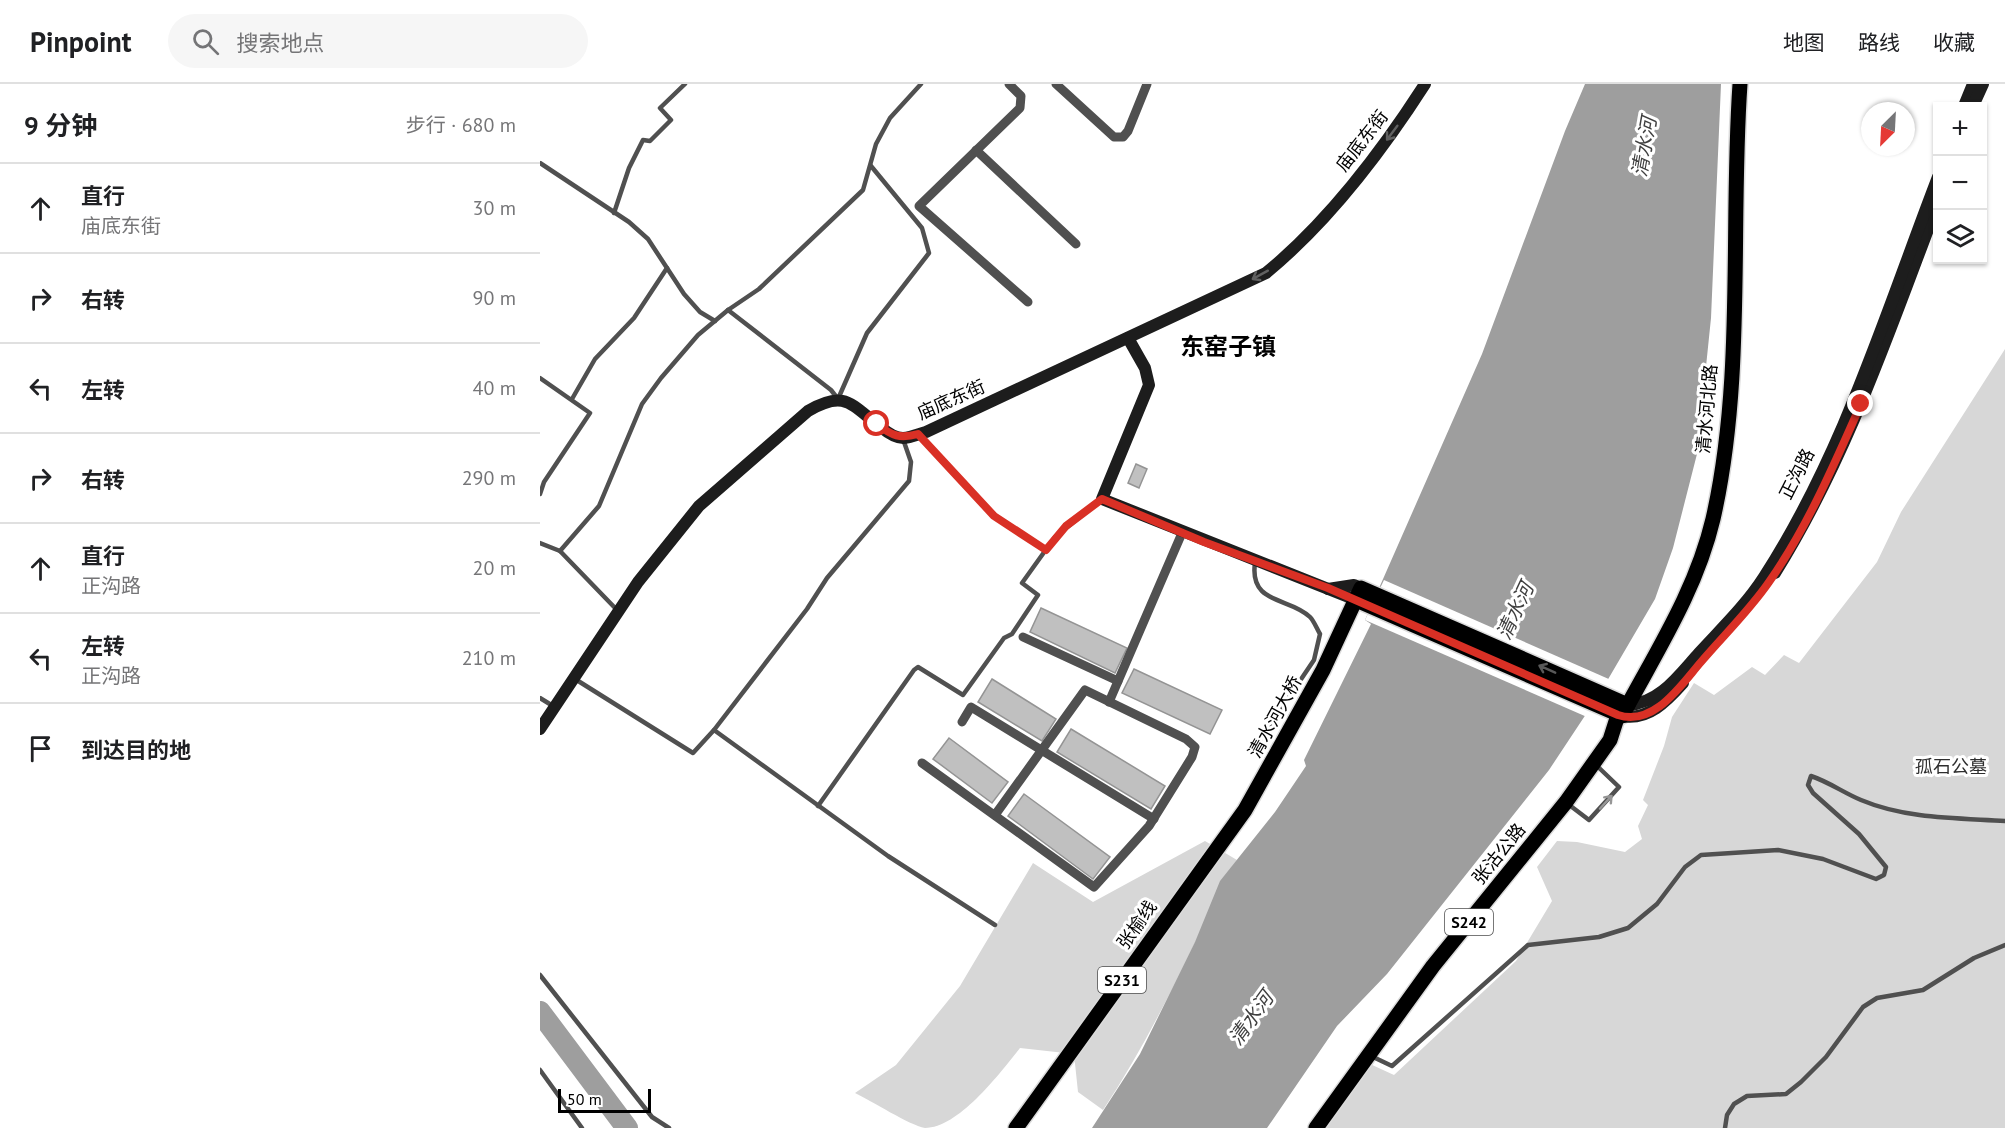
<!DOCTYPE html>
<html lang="zh">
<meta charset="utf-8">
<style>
:root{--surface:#fff;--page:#f6f6f6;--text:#202124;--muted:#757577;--line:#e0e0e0}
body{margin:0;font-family:"PT Sans","Noto Sans SC",sans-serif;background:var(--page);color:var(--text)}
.controls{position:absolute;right:18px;top:18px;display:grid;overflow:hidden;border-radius:0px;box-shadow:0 2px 4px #0004}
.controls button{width:54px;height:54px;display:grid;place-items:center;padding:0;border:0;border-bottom:2px solid var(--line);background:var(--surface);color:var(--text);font:30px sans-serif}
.compass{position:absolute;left:1321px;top:18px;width:54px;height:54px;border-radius:50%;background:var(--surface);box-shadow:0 2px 4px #0004;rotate:204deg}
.scale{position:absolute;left:18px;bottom:15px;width:93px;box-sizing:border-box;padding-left:6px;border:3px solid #000;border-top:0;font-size:16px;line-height:21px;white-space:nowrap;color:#000;-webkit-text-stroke:4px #fff;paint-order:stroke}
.stop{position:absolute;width:18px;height:18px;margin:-14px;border:4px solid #d93025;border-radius:50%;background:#fff}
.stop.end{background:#d93025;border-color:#fff;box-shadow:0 2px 6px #0008}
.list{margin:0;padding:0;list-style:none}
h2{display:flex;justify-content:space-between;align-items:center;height:78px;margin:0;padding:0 24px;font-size:26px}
h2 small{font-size:20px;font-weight:400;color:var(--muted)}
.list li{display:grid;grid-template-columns:39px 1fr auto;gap:18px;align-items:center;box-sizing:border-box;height:90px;padding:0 24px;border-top:2px solid var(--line)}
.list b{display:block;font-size:22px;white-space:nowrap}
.list p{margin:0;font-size:20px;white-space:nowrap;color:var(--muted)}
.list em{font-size:20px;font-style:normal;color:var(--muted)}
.icon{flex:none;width:33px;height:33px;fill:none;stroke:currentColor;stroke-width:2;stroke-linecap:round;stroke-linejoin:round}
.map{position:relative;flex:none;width:1465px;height:1044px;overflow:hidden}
header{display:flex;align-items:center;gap:36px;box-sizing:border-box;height:84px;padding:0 30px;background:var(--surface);border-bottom:2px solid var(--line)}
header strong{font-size:28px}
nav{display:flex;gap:33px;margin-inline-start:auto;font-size:21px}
.search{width:420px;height:54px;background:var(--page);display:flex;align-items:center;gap:15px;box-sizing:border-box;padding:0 21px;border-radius:33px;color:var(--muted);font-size:22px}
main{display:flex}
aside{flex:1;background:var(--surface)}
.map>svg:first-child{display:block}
.green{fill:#d7d7d7}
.water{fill:#9e9e9e}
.pier{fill:#fff}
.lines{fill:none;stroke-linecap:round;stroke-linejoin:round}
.river{stroke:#9e9e9e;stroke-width:22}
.building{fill:#c0c0c0;stroke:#949494;stroke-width:1.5}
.primary-casing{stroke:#dbdbdb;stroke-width:18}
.lane{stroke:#505050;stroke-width:4.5}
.street{stroke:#505050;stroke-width:9}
.secondary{stroke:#1d1d1d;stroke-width:12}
.primary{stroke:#000;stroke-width:15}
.oneway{stroke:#616161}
.oneway2{stroke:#595959}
.oneway3{stroke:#969696}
.route{stroke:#d93025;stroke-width:8}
.labels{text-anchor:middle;stroke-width:6;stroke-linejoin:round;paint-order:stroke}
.shield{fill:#fff;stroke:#4c4c4c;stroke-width:1.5}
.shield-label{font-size:16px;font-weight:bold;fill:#000}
.street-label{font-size:18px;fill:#000;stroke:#fff}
.park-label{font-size:18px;fill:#2e2e2e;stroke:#fff}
.water-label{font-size:20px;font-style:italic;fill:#3f3f3f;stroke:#fff}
.district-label{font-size:24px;font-weight:bold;fill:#000;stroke:#fff}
</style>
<header>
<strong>Pinpoint</strong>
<div class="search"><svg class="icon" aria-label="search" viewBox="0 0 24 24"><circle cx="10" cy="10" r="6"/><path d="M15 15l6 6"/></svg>搜索地点</div>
<nav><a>地图</a><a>路线</a><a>收藏</a></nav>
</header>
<main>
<aside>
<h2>9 分钟<small>步行 · 680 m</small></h2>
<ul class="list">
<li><svg class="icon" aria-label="ahead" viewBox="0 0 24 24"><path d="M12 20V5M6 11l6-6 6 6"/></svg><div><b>直行</b><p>庙底东街</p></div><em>30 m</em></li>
<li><svg class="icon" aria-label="right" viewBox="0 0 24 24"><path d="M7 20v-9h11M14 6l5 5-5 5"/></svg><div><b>右转</b></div><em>90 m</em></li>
<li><svg class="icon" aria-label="left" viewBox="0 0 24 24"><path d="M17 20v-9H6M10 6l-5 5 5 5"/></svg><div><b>左转</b></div><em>40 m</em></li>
<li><svg class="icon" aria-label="right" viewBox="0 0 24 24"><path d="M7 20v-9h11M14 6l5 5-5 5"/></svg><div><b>右转</b></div><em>290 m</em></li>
<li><svg class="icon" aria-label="ahead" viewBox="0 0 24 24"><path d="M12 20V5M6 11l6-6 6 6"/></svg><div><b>直行</b><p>正沟路</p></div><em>20 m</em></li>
<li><svg class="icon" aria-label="left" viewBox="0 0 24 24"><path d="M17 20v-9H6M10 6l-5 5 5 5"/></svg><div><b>左转</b><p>正沟路</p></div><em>210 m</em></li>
<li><svg class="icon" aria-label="arrive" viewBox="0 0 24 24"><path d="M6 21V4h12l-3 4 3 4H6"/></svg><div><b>到达目的地</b></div></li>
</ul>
</aside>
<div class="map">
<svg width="1465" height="1044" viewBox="0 0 1465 1044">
<rect width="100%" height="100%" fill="#fff"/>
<g class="green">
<polygon points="1465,265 1465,1044 785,1044 830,980 854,991 976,877 1012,817 997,783 1017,757 1037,758 1085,768 1102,755 1098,742 1108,721 1103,716 1124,662 1132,633 1154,599 1174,611 1212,583 1225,591 1244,571 1259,579 1337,478 1361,428"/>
<path d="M665 757 697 776C674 805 670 829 654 861 626 918 598 973 563 1026L538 1008 534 970 480 964C461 988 419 1044 385 1044 369 1041 332 1017 315 1009L356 981 420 902 493 779 553 818Z"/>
</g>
<polygon class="water" points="1045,0 1181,0 1171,234 1157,370 1133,464 1115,515 1060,609 1009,686 847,890 797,942 727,1044 552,1044 600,970 655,858 680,797 735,728 766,682 764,676 831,540 825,536 942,270 1025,47"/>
<polygon class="pier" points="844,496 1071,596 1047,633 825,536"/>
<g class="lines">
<polyline class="river" points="0,928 87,1044"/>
</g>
<g class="building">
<polygon points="596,380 607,385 599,404 588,399"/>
<polygon points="501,524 587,564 575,589 490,548"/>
<polygon points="594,585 682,626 670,650 582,609"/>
<polygon points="452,595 516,635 502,657 438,618"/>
<polygon points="531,645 625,702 611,725 517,668"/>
<polygon points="409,654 468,698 452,719 393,675"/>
<polygon points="484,710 570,773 553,795 468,732"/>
</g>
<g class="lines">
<g class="primary-casing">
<g id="primary">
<path d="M816 516 1082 632C1116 568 1156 507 1173 435 1205 294 1190 143 1200 0"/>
<polyline points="476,1044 705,726 783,586 821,504 1088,621"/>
<polyline points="776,1044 893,882 1026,718 1070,656 1078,631"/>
</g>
</g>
<g class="lane">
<polyline points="0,79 89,138 108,155 144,210 160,228 175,237"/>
<polyline points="74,129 89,84 103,56 110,57 131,36 120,24 145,0"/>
<polyline points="188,226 291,306 298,315"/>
<polyline points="0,294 50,329 4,398 0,410"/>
<polyline points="32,315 55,275 94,234 127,184"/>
<polyline points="298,315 327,249 389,169 382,144 331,82"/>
<polyline points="380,352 454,432 506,466"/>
<polyline points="0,459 20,467 77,526"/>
<polyline points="20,467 59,422 102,320 121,294 158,251 188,226 219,205 323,106 336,60 350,34 381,0"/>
<polyline points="35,595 153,669 174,646 348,772 455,841"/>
<polyline points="0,614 13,622"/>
<polyline points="174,646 267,525 287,494 369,397 371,378 363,355"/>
<path d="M712 668 774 576 780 550C777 545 774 537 770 533 750 513 709 521 715 479"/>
<polyline points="1028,720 1049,736 1079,703 1055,680"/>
<polyline points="278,722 374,586 378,583 423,611 464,554 472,550 498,511 482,499 515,453 561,416"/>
<polyline points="0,891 112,1033 129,1044"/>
<path d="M831 972 852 982 988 861 1059 853 1088 844 1117 820 1145 783 1161 771 1238 766 1283 775 1336 795 1344 791 1346 783 1319 750 1273 709 1268 701 1271 692C1289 698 1304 709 1321 716 1366 735 1417 734 1465 737"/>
<polyline points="0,986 42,1044"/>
<polyline points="1185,1044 1187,1031 1194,1020 1207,1012 1246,1010 1261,998 1286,973 1323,923 1337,914 1383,906 1434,874 1465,861"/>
</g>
<g class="street">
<polyline points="469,0 481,12 480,24 379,122 488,218"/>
<polyline points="516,0 574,53 583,53 588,47 607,0"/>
<polyline points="436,66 536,160"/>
<polyline points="483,553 578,597"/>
<polyline points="569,618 642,449"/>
<polyline points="422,638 431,623 614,735"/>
<polyline points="382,679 554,803 609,742 652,673 655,663 646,655 545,606 455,731"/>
</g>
<g class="secondary">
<polyline points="1424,22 1433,0"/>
<polyline points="1433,22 1443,0"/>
<polyline points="588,254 605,284 609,301 562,415 816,516"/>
<path d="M1235 489C1307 374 1350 245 1398 119"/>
<polyline points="788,505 814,501 821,504"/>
<path d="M1088 621C1120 619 1139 591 1159 569 1181 545 1206 521 1224 493 1303 371 1346 228 1398 93"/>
<path d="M1082 632C1108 637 1127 617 1143 599"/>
<path d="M0 645 98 498 159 422 268 327C306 305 311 321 342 344 348 349 355 354 363 354 370 354 379 350 386 348L726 189C788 138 842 67 885 0"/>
</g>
<use href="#primary" class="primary"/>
</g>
<defs><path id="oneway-shaft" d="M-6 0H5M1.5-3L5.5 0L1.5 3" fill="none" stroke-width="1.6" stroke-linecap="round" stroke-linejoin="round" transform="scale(1.5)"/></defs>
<g class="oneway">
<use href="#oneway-shaft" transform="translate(852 49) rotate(127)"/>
<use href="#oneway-shaft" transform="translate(720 191) rotate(151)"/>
</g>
<use class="oneway2" href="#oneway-shaft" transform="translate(1007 585) rotate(-156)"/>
<use class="oneway3" href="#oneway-shaft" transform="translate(1066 718) rotate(-48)"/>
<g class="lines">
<path class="route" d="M337 340C352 352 360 355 378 350L454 432 506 466 526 442 562 415 664 458 788 504 1078 631C1114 643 1141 601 1161 578 1183 552 1209 527 1229 498 1267 444 1294 381 1321 320"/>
</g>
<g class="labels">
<g class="shield">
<rect x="905" y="825" width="48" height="26" rx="4.5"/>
<rect x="558" y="883" width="48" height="26" rx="4.5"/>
</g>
<g class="shield-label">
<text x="929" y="844">S242</text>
<text x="582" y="902">S231</text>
</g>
<g class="street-label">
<text transform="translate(822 57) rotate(-52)" y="6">庙底东街</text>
<text transform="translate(411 316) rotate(-24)" y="6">庙底东街</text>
<text transform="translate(1167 325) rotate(-85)" y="6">清水河北路</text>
<text transform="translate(1257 390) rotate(-63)" y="6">正沟路</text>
<text transform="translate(735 633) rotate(-61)" y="6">清水河大桥</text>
<text transform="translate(959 770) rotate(-51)" y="6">张沽公路</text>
<text transform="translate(597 841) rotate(-55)" y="6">张榆线</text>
</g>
<g class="park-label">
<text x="1411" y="689">孤石公墓</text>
</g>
<g class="water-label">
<text transform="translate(1104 63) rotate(-80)" y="7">清水河</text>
<text transform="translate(975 527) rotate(-65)" y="7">清水河</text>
<text transform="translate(711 934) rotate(-54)" y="7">清水河</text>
</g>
<g class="district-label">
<text x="688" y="271">东窑子镇</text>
</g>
</g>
</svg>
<div class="controls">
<button>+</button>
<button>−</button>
<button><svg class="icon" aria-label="layers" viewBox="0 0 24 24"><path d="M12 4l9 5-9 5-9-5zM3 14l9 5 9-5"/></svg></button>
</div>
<svg class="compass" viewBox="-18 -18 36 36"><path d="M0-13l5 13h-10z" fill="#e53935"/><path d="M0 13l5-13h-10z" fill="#757577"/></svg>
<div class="scale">50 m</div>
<div class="stop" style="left:337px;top:340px"></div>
<div class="stop end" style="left:1321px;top:320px"></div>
</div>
</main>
